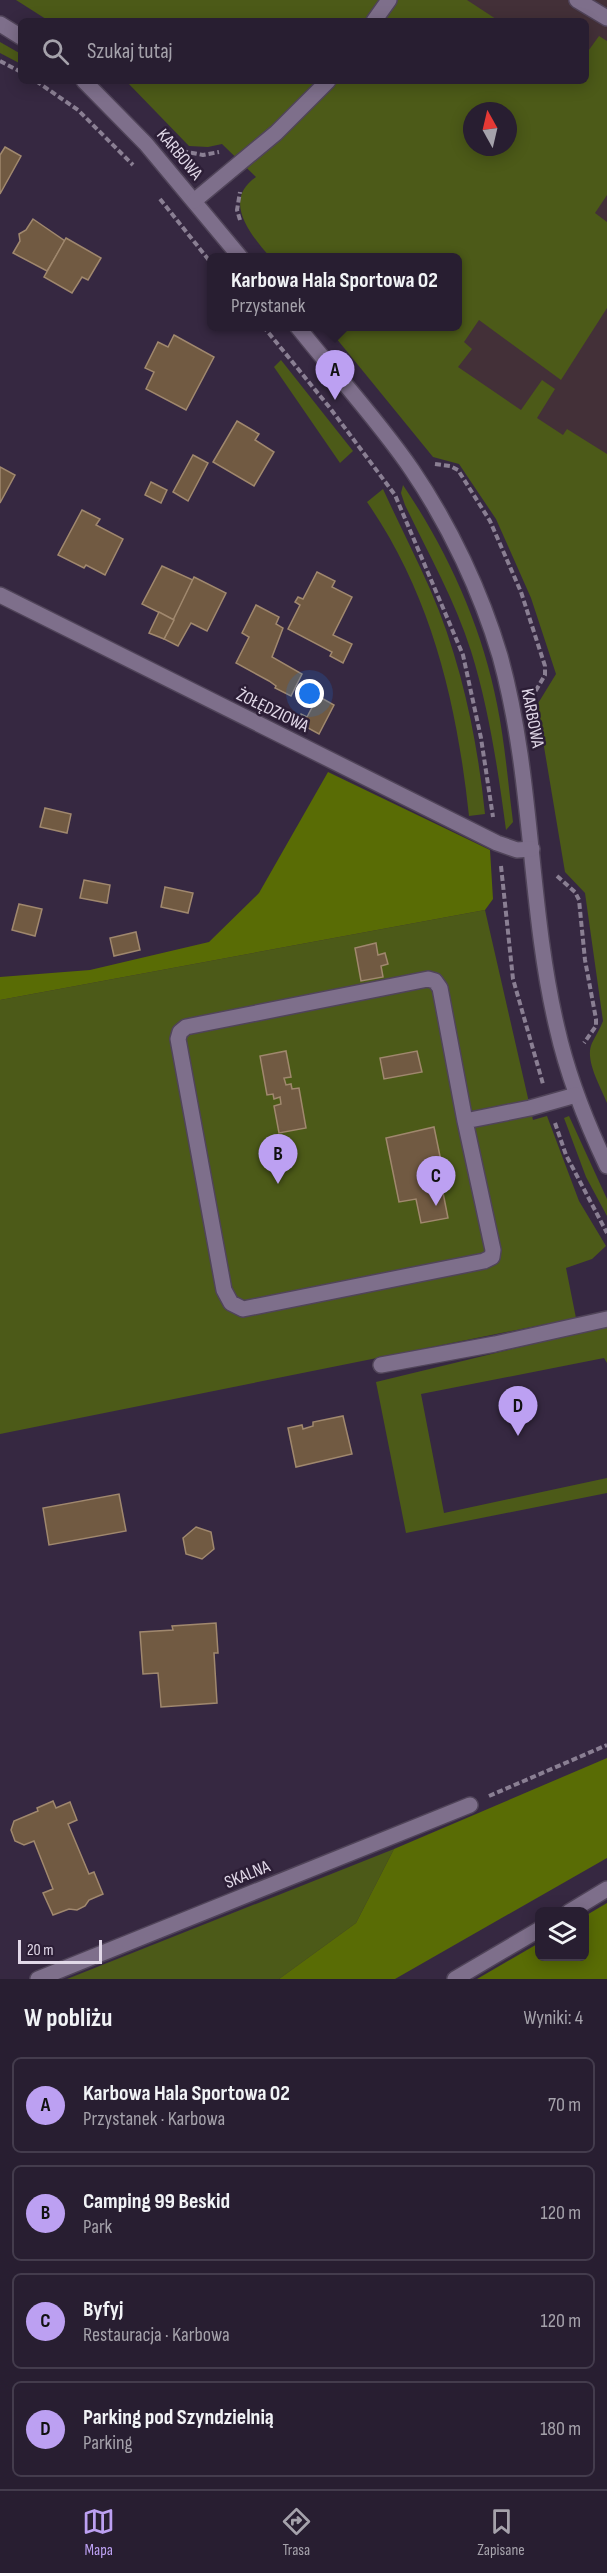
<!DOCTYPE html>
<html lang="pl">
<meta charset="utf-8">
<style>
:root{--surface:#281e31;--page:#342b3d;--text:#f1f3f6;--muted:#a5a2ab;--line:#443c4d;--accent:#bca0f2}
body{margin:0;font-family:"Sofia Sans Condensed",sans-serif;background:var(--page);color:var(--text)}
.controls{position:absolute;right:18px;bottom:18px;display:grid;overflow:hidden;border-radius:9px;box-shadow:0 3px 15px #0003}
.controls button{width:54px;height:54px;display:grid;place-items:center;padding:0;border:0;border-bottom:2px solid var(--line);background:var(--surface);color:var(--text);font:30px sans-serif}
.compass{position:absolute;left:463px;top:102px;width:54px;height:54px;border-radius:50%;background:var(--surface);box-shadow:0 3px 15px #0003;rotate:352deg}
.scale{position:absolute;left:18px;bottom:15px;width:84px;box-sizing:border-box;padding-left:6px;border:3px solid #e1d8e8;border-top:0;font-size:16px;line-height:21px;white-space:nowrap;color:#e1d8e8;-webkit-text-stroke:4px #2c1e36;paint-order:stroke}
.you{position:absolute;left:310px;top:694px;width:21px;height:21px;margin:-15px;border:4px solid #fff;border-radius:50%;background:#1a73e8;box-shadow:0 0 0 9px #1a73e833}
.badge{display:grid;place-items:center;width:39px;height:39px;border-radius:50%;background:var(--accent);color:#111;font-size:20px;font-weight:700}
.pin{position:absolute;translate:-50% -50px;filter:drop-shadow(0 2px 3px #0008)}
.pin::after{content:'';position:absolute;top:32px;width:21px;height:18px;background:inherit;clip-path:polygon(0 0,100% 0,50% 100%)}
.popup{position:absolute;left:207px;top:253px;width:255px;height:78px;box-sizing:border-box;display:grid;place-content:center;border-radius:9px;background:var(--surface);filter:drop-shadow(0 2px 4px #0005);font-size:20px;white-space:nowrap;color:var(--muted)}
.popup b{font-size:22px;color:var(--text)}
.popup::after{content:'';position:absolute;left:50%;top:100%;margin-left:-12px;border:12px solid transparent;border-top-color:var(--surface)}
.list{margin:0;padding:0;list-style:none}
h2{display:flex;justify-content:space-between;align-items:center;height:78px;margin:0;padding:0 24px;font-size:26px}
h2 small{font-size:20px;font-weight:400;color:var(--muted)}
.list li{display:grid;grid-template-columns:39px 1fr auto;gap:18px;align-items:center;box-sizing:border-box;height:96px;margin:0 12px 12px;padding:0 12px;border:2px solid var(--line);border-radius:9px}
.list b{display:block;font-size:22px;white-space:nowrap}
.list p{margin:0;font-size:20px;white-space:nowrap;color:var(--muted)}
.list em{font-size:20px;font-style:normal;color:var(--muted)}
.icon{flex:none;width:33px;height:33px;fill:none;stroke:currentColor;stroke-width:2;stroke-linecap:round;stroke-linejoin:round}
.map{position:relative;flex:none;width:607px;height:1979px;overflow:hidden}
.search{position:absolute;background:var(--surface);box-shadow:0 3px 15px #0003;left:18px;right:18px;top:18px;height:66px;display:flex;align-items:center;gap:15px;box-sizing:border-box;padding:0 21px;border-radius:9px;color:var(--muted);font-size:22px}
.sheet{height:510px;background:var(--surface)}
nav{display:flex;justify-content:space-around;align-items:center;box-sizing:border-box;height:84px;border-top:2px solid var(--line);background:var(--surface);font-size:16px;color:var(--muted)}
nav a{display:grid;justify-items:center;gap:3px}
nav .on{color:var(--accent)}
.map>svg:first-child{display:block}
.commercial{fill:#433038}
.green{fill:#4c5a18;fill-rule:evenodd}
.forest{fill:#596c05}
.building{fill:#715a42;stroke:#a0886e;stroke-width:1.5}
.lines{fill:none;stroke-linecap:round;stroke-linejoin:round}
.minor-casing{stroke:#504459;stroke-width:18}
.path{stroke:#8a7f93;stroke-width:4;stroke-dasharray:6 3;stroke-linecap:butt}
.minor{stroke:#7e6f8b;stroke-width:15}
.labels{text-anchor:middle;stroke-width:5;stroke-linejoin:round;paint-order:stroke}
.street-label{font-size:18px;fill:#e1d8e8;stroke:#2c1e36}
</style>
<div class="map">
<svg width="607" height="1979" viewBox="0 0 607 1979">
<rect width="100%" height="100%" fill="#362841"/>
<g class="commercial">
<polygon points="450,0 607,0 607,109 586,81 586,21 480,21"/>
<polygon points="607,135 607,490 439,377"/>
</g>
<g class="green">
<polygon points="16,0 467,0 499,21 49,21"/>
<path d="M599 36 607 41V195L595 213 607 222V308L561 380 479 320 464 342 472 349 458 367 521 410 542 380 555 389 537 418 563 435 567 429 607 454V1103C601 1087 584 1060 592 1043 596 1035 600 1029 603 1021L585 893 565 872 537 705 556 674 531 598 496 519 459 464 433 457 327 327 458 326V258L270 257C252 236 221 201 256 177L222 144 208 147 189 146 126 81H586V54ZM472 111H508V147H472Z"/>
<polygon points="0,42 21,54 21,64 0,53"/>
<polygon points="281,360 353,451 340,463 274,367"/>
<path d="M403 485C447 550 482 626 497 704 505 743 508 783 513 822L506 830C498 770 489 709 471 651 455 600 428 553 405 505L401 493Z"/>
<path d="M383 489C398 522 415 555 430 589 461 660 477 737 485 814L469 816C457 704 432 596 367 502Z"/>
<polygon points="485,910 533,1120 547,1116 579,1201 606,1246 592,1259 566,1268 576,1318 0,1434 0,1000"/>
<polygon points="569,1116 607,1199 607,1216 586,1177 564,1118"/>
<polygon points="607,1326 607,1363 604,1358 421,1394 444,1513 607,1478 607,1493 406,1533 376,1382"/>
<polygon points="394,1849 356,1923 279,1979 67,1979"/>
</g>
<g class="forest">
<polygon points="328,772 490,850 493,899 485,910 0,1000 0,977 90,970 209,942 259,893"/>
<polygon points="607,1758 607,1858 395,1979 279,1979 356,1923 394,1849"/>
<polygon points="607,1903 607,1979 477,1979 539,1943 540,1956 584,1956 585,1916"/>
</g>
<g class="building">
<polygon points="5,147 21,156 0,194 0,155"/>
<polygon points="33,219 65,241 47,271 13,253 20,241 19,234 26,230"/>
<polygon points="66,238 101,258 88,280 82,277 72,293 44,277"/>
<polygon points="174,335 214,357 186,410 146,389 154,372 145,368 158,342 168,347"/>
<polygon points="237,421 259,434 255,440 274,452 254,486 213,462"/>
<polygon points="193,455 208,463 188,501 173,492"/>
<polygon points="0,467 15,475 0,503"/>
<polygon points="151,482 167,490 161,503 145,495"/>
<polygon points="82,510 100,519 96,525 123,539 105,575 86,565 84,568 58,555"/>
<polygon points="162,566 193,580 174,620 142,604"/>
<polygon points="317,572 335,581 332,587 352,597 333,635 352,644 343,663 330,656 332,652 288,629 300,605 295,602 298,597 303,599"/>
<polygon points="194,577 226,593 207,631 191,623 178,646 164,639"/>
<polygon points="256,605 279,617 276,624 283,628 272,657 302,674 291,696 275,688 276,686 269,681 236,663 249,637 242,633"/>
<polygon points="159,612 174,620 164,639 149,633"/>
<polygon points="318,696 334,705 319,734 297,722 301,714 307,717"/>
<polygon points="45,808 71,814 67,833 40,827"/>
<polygon points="84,880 110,885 107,903 80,898"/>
<polygon points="165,887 193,893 188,913 161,907"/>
<polygon points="19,904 42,909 35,936 12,930"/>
<polygon points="136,932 140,950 114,956 110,938"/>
<polygon points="376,943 378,955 385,953 388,964 381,966 383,977 361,981 355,948"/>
<polygon points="286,1051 291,1077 284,1078 286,1085 291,1084 292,1089 299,1088 306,1128 279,1133 274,1106 281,1104 280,1097 274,1099 273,1094 267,1095 260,1056"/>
<polygon points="417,1051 422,1072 384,1079 380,1058"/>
<polygon points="434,1127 442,1166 438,1167 448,1218 421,1223 416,1199 399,1202 386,1138"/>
<polygon points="343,1416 352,1454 296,1467 288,1428 302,1425 303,1429 313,1426 313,1422"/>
<polygon points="119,1494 126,1531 49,1545 43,1508"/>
<polygon points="196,1527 211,1532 214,1549 202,1559 186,1554 183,1538"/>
<polygon points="216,1623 218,1653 214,1653 217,1703 161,1707 158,1673 143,1674 140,1632 173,1630 172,1626"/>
<polygon points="53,1801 56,1808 70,1802 77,1820 68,1824 89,1874 94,1872 103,1894 89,1900 85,1906 77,1910 69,1909 53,1915 43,1893 53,1889 34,1841 24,1845 15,1841 11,1830 14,1821 38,1811 37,1808"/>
</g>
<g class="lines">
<g class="minor-casing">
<g id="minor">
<polyline points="577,0 607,18"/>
<polyline points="374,21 389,0"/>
<polyline points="0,24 21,37"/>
<polyline points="84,81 146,144 241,258"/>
<polyline points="194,201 276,133 328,81"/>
<path d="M297 326C335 374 378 420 412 470 450 526 481 592 500 656 534 778 528 906 557 1028 568 1077 586 1122 607 1166"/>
<polyline points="0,595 497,843 517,850 532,849"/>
<polyline points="465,1121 440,988 435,981 428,979 186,1027 180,1032 178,1039 224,1290 231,1303 243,1309 484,1261 492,1257 493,1250 465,1121 530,1108 576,1095"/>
<polyline points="381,1365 495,1344 607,1319"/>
<polyline points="569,1912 607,1889"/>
<polyline points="38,1979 470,1805"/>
<polyline points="455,1979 540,1929"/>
</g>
</g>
<g class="path">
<polyline points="0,61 21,72"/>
<polyline points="36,81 78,110 133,165"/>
<polyline points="182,151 203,155 219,152"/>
<polyline points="160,199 212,264"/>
<polyline points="240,220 237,210 240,192"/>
<polyline points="263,326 330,408 395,495 463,655 481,738 493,817"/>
<polyline points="435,464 450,466 458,470 490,521 521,592 545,666 545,675 532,697"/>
<polyline points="501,866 513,979 543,1084"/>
<polyline points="557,876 575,892 579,900 585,960 596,1019 596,1026 584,1043"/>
<polyline points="555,1123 566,1155 607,1233"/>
<polyline points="489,1796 607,1745"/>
</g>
<use href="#minor" class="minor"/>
</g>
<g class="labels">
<g class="street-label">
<text transform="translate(180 154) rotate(50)" y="6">KARBOWA</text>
<text transform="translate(273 710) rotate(26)" y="6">ŻOŁĘDZIOWA</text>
<text transform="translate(533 718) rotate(79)" y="6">KARBOWA</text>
<text transform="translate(247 1874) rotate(-22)" y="6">SKALNA</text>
</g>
</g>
</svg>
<div class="controls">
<button><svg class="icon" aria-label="layers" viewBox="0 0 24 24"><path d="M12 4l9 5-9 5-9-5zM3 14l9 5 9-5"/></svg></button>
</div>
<svg class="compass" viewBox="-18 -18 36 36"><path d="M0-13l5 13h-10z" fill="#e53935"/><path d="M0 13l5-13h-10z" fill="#a5a2ab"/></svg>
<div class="scale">20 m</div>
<div class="you"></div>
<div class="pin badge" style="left:335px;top:400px">A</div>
<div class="popup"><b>Karbowa Hala Sportowa 02</b>Przystanek</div>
<div class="pin badge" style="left:278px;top:1184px">B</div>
<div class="pin badge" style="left:436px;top:1206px">C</div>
<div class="pin badge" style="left:518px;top:1436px">D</div>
<div class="search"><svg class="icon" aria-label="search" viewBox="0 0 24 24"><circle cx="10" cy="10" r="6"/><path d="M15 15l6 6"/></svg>Szukaj tutaj</div>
</div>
<section class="sheet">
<h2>W pobliżu<small>Wyniki: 4</small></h2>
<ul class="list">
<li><span class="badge">A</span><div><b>Karbowa Hala Sportowa 02</b><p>Przystanek · Karbowa</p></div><em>70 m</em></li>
<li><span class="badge">B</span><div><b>Camping 99 Beskid</b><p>Park</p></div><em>120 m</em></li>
<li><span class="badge">C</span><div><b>Byfyj</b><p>Restauracja · Karbowa</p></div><em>120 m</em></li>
<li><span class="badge">D</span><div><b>Parking pod Szyndzielnią</b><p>Parking</p></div><em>180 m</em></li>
</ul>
</section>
<nav>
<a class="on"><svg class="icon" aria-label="map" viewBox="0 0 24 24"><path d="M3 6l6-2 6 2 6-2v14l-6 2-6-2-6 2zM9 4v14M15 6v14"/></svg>Mapa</a>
<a><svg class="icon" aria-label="directions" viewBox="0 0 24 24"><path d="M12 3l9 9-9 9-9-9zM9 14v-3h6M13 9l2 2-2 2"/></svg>Trasa</a>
<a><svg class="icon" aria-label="saved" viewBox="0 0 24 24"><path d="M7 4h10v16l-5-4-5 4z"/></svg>Zapisane</a>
</nav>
